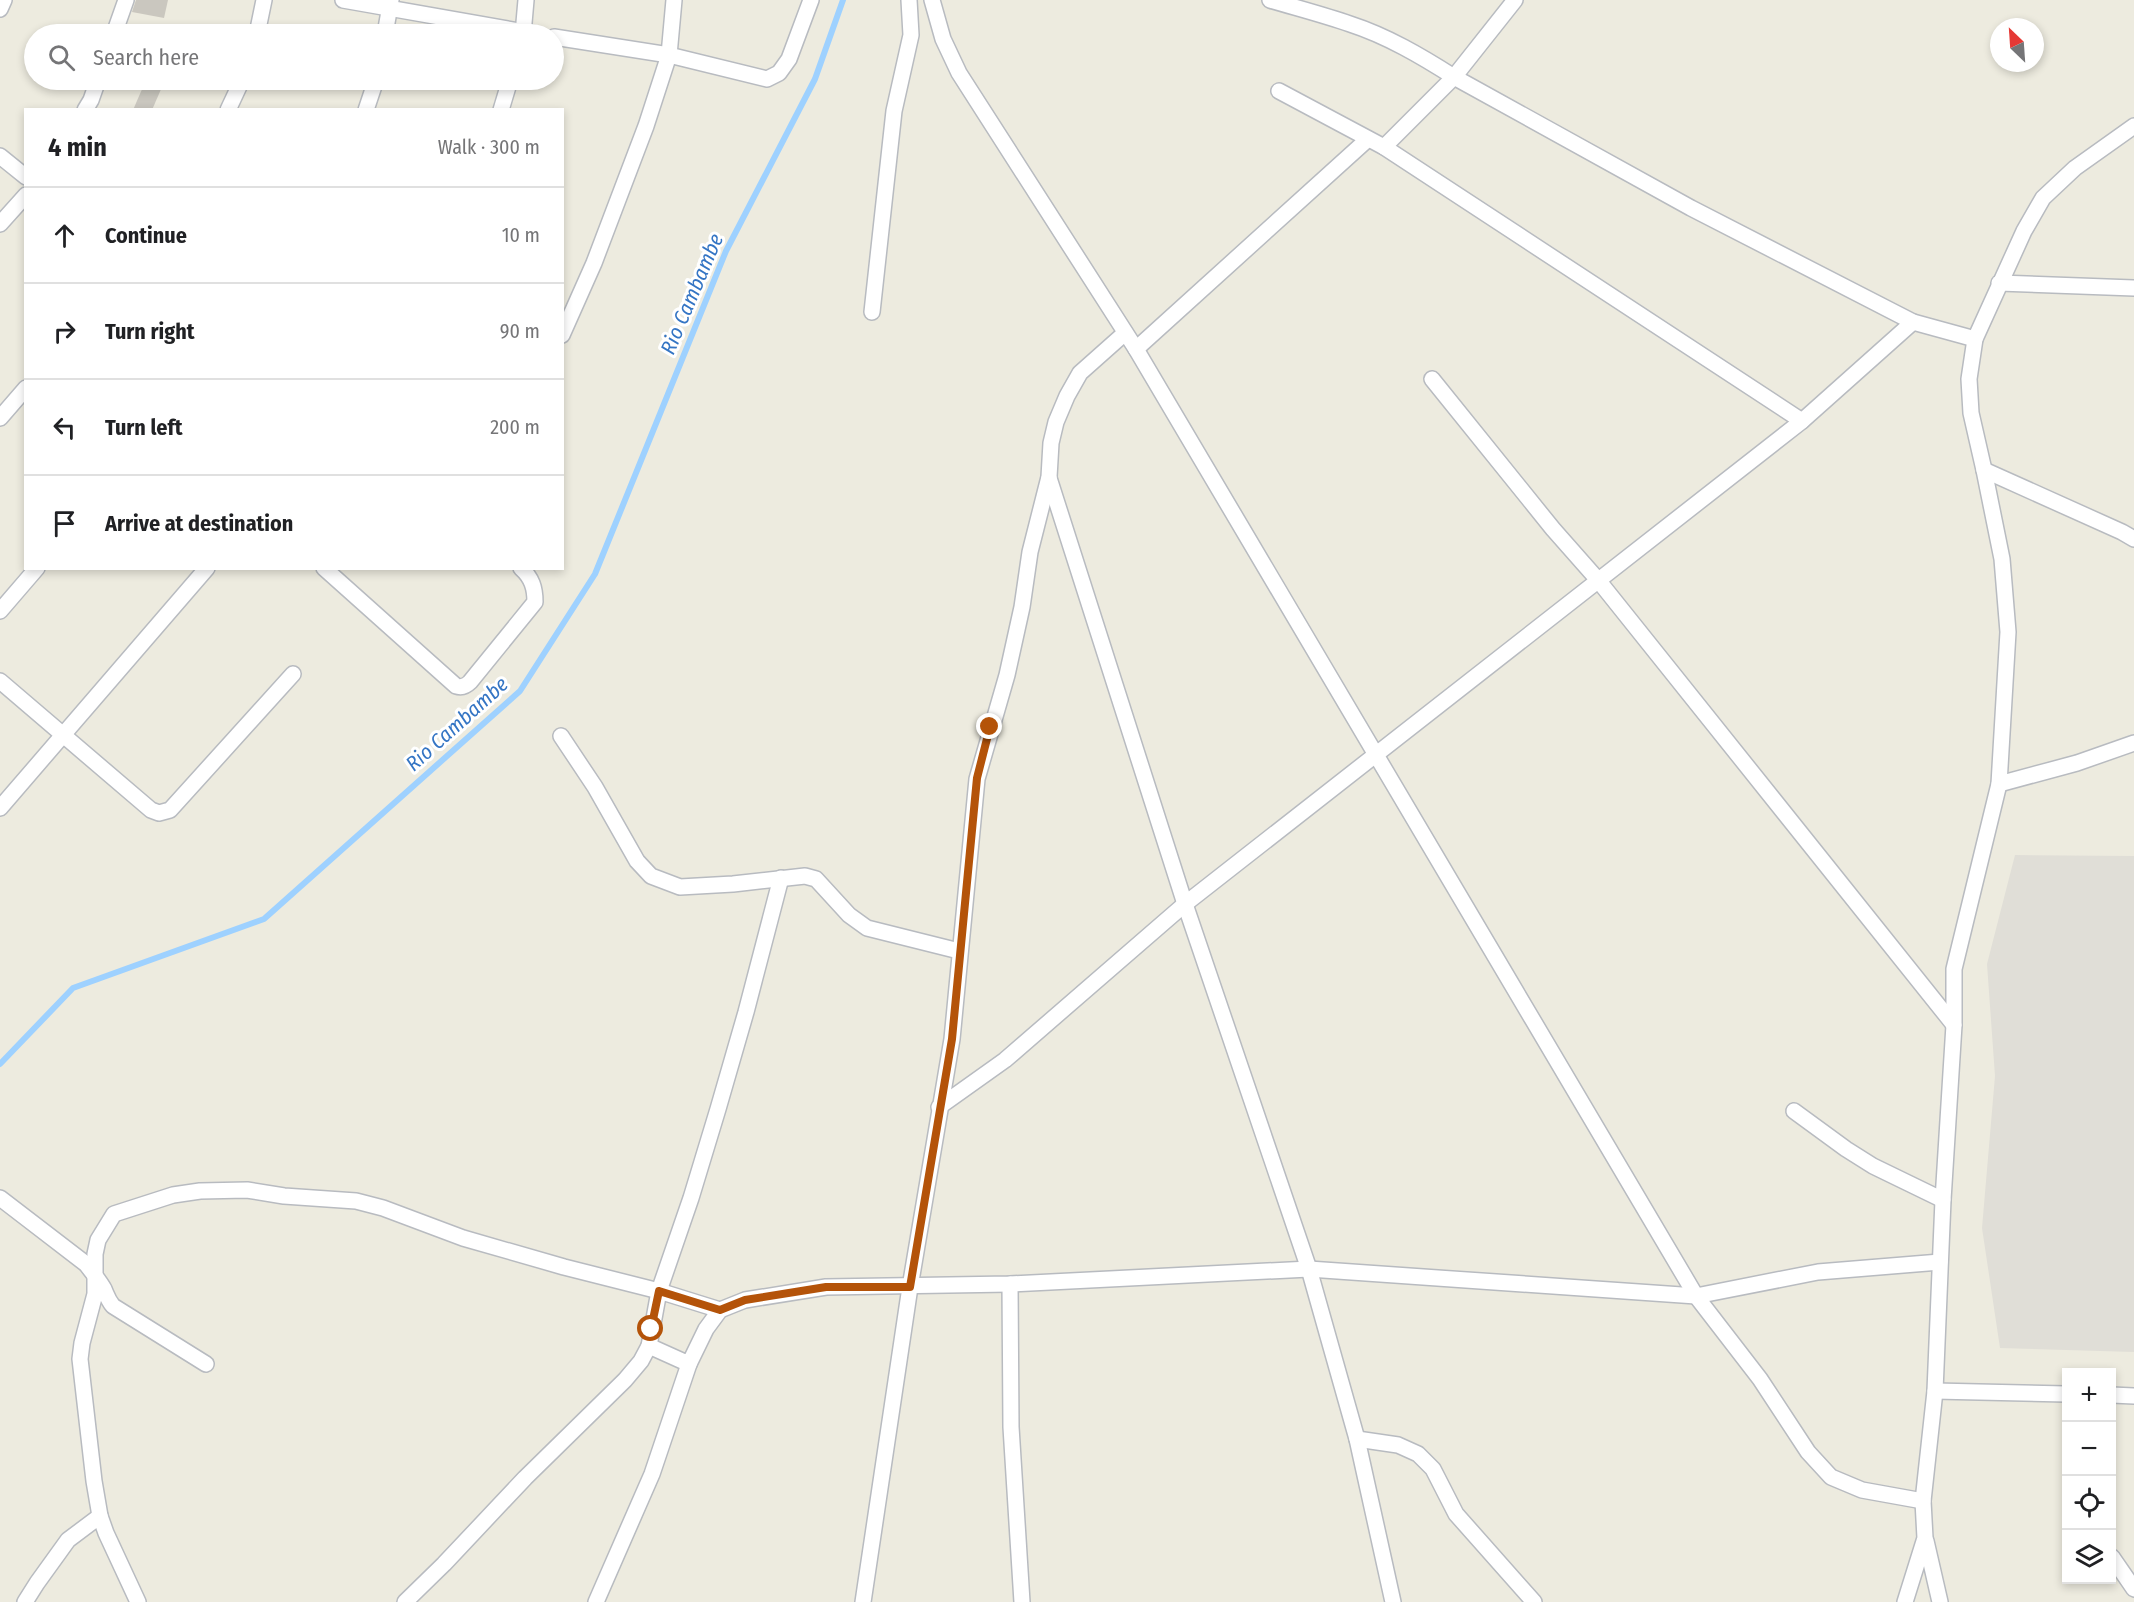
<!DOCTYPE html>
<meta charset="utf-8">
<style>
:root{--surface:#fff;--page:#f6f6f6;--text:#202124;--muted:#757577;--line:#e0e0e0}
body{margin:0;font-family:"Fira Sans Condensed",sans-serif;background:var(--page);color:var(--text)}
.controls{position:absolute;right:18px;bottom:18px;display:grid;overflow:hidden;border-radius:0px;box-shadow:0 3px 9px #0003}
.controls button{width:54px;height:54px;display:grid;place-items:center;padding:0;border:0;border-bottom:2px solid var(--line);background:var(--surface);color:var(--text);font:30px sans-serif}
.compass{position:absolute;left:1990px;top:18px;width:54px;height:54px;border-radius:50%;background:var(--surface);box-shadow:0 3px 9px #0003;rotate:335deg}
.stop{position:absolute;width:18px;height:18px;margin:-14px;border:4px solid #b45309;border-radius:50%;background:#fff}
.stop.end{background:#b45309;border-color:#fff;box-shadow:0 2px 6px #0008}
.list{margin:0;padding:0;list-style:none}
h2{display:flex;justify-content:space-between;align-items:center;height:78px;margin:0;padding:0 24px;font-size:26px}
h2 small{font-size:20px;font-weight:400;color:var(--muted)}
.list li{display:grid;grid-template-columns:39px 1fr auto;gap:18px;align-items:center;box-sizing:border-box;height:96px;padding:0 24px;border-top:2px solid var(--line)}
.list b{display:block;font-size:22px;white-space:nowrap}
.list em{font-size:20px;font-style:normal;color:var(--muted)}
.icon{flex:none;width:33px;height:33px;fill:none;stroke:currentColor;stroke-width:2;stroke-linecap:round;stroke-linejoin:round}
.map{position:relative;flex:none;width:2134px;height:1602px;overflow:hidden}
.search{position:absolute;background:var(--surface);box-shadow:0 3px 9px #0003;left:24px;top:24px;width:540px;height:66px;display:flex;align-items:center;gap:15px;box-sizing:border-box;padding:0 21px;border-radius:33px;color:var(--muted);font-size:22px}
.panel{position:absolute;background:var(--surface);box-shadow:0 3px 9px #0003;left:24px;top:108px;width:540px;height:462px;border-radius:0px}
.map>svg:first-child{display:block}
.industrial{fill:#e0ded7}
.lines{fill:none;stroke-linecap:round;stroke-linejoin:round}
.stream{stroke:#9ed1ff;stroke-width:6}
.building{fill:#cac7bf}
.street-casing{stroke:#b8bbc0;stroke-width:18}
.street{stroke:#fff;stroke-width:15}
.route{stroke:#b45309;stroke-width:8}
.labels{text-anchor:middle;stroke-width:6;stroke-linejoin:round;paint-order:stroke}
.water-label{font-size:21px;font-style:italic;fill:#3475c4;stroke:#fff}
</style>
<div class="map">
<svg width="2134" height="1602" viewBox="0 0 2134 1602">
<rect width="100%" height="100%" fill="#edebdf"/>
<polygon class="industrial" points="2015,855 2134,856 2134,1352 2000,1348 1982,1228 1995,1076 1987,964"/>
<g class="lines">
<polyline class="stream" points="0,1064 73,988 264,919 520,691 595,574 726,251 815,79 843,0"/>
</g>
<g class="building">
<polygon points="136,0 168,0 164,18 132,12"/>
<polygon points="146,80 165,80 152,110 133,110"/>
</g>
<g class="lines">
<g class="street-casing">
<g id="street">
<polyline points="343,0 536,34"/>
<polyline points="932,0 943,39 959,73 1136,349 1696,1296 1760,1379 1808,1452 1831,1477 1862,1490 1923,1501"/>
<path d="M1270 0C1297 8 1324 15 1350 24 1387 36 1421 56 1454 77L1691 208 1913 322 1975 339"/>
<polyline points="0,9 4,0"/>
<polyline points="114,34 126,0"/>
<polyline points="257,34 264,0"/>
<polyline points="385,34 391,0"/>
<polyline points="523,34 526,0"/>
<polyline points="554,37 669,55 767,79 779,73 789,59 811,0"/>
<polyline points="1279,91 1384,147 1802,421"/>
<polyline points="85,110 91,100 98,80"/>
<polyline points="228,110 242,80"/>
<polyline points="366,110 376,80"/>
<polyline points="501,110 510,80"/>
<polyline points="1384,147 1454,77 1515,0"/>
<polyline points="0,156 26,177"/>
<polyline points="0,224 26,195"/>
<polyline points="1999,283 2134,288"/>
<polyline points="872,312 894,111 911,35 909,0"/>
<polyline points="562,335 594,263 646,126 669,55 674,0"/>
<polyline points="1136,349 1368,139"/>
<polyline points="1432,379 1553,529 1598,580 1954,1025"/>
<polyline points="0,418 26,388"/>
<polyline points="1984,470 2122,532 2134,539"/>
<polyline points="1049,478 1185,904 1309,1269 1357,1439 1393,1602"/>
<path d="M324 568 456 686C462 688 466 686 470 682L535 602C535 588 532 578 521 568"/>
<polyline points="0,611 37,568"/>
<polyline points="0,681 151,810 159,813 170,810 293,674"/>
<polyline points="561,736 595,787 637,861 651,876 680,887 733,884 805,876 816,879 849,915 867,928 959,951"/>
<polyline points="1999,784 2077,763 2134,743"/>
<polyline points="0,808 207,568"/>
<polyline points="939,1107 1005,1060 1185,904 1802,421 1913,322"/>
<polyline points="1794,1111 1846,1149 1873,1166 1943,1200"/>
<path d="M0 1198 86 1264C92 1272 99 1280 104 1289 107 1296 108 1300 113 1306L206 1364"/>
<polyline points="1010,1284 1011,1427 1022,1602"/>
<polyline points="649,1346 659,1291 691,1198 718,1109 746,1012 781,878"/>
<polyline points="1935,1391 2066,1394"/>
<polyline points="2112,1395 2134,1396"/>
<polyline points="1357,1439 1398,1445 1418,1454 1433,1469 1456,1514 1534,1602"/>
<polyline points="1926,1541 1940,1602"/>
<polyline points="2112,1557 2134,1589"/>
<polyline points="25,1602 37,1583 68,1540 100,1516"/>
<polyline points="138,1602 106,1533 100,1516 94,1481 80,1359 82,1343 95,1294 95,1254 98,1240 114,1214 173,1195 200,1191 247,1190 284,1196 356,1201 383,1208 463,1238 564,1267 659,1291 720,1310"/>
<polyline points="405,1602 444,1564 525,1478 625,1380 641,1361 649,1346 689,1364 706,1329 720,1310 745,1300 826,1287 1010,1284 1309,1269 1696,1296 1818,1272 1940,1262"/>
<polyline points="596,1602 652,1474 689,1364"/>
<polyline points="863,1602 910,1287 952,1039 977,779 1007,675 1022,607 1030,552 1049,477 1051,443 1056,422 1067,396 1080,373 1125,333"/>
<polyline points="1905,1602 1925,1538 1923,1501 1935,1391 1943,1200 1954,1025 1954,969 1999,784 2008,632 2002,559 1984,470 1971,413 1969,379 1975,339 2024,231 2043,198 2075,168 2134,126"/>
</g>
</g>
<use href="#street" class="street"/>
</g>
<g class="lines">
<polyline class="route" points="651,1329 659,1291 720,1310 745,1300 826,1287 910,1287 952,1039 977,778 990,727"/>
</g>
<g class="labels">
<g class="water-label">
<text transform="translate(692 294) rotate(-67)" y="7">Rio Cambambe</text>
<text transform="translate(457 724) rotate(-42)" y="7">Rio Cambambe</text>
</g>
</g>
</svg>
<div class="controls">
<button>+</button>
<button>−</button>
<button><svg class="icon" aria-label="locate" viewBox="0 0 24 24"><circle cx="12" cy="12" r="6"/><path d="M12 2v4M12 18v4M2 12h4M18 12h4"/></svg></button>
<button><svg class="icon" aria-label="layers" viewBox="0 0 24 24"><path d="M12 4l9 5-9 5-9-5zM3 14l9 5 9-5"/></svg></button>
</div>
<svg class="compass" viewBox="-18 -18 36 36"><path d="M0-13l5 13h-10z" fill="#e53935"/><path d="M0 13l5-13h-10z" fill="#757577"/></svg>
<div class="stop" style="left:651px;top:1329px"></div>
<div class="stop end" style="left:990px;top:727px"></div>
<div class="search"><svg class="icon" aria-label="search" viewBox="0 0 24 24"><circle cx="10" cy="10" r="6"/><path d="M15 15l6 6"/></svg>Search here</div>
<section class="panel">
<h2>4 min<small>Walk · 300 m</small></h2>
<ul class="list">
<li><svg class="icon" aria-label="ahead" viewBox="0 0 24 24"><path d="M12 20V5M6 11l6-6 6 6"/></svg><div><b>Continue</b></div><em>10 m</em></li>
<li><svg class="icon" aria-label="right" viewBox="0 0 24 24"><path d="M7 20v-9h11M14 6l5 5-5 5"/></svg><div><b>Turn right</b></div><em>90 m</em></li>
<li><svg class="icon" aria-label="left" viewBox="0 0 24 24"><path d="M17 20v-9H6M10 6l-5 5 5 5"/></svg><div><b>Turn left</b></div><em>200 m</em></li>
<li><svg class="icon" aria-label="arrive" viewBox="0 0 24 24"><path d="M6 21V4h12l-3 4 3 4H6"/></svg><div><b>Arrive at destination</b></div></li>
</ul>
</section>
</div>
